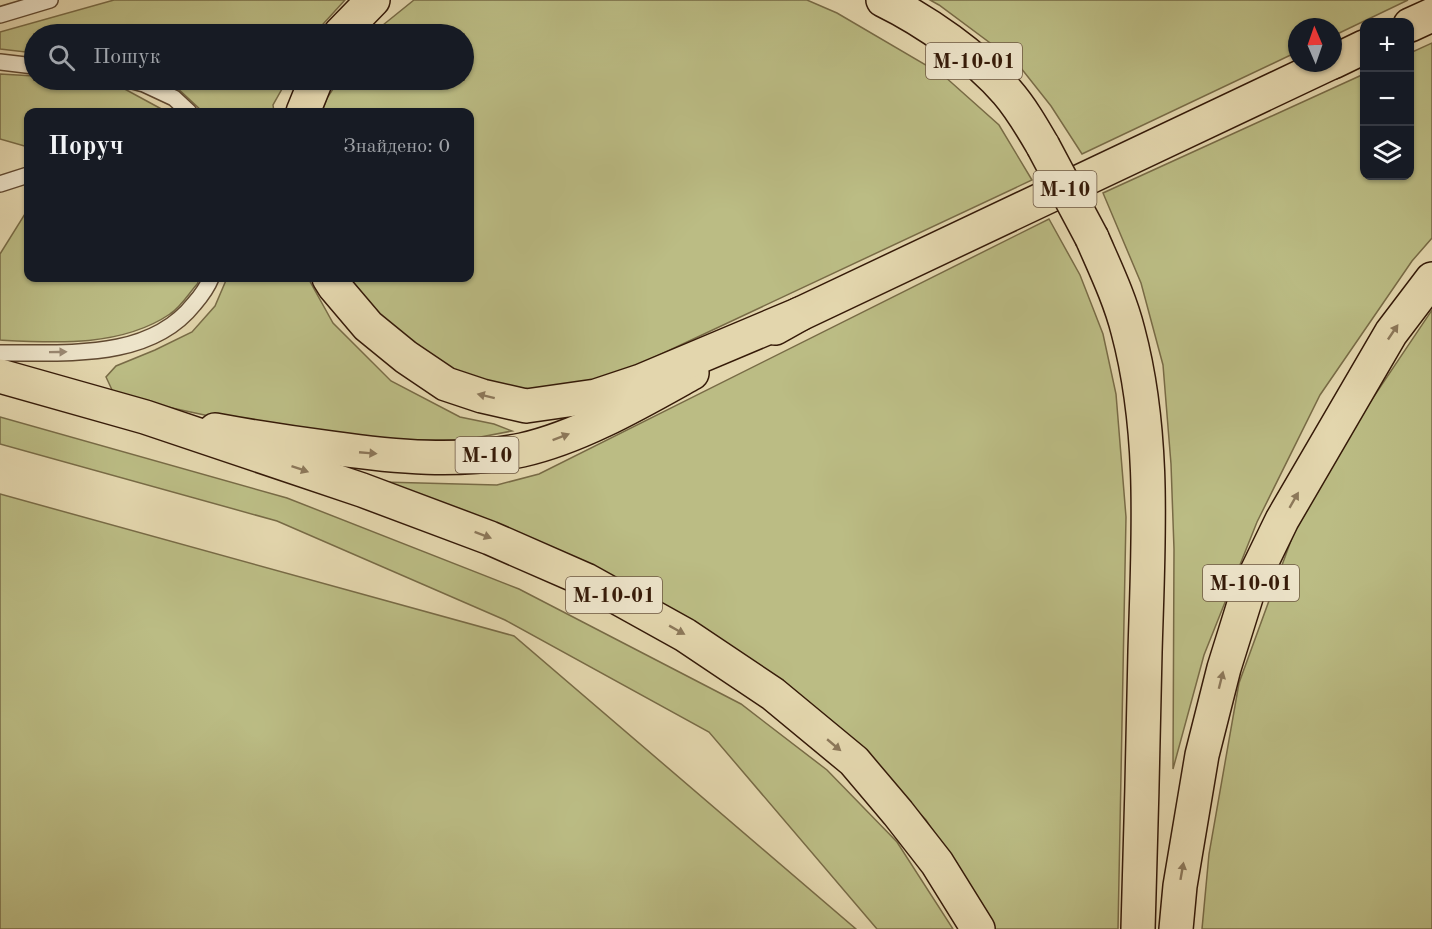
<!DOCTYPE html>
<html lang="uk">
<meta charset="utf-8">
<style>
:root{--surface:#171b24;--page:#242831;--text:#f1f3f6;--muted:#9ea1a6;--line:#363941}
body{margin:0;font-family:"Old Standard TT",serif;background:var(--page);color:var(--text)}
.controls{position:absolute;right:18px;top:18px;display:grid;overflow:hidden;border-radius:12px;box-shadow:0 2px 4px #0004}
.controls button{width:54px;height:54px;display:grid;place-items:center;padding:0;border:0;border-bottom:2px solid var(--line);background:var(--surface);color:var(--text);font:30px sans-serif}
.compass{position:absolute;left:1288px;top:18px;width:54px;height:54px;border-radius:50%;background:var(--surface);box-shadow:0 2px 4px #0004;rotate:358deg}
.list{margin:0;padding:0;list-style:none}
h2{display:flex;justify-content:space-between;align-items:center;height:78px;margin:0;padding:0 24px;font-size:26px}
h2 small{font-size:20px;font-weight:400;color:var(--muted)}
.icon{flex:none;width:33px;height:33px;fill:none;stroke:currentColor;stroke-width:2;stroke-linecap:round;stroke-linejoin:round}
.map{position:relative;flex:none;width:1432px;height:929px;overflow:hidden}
.search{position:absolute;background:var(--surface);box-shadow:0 2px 4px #0004;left:24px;top:24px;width:450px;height:66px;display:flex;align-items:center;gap:15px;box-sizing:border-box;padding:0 21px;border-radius:33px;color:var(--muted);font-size:22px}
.panel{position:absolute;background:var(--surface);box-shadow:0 2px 4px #0004;left:24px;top:108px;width:450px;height:174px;border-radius:12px}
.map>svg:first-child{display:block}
.green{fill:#bbbc84;stroke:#786b46;stroke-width:1.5}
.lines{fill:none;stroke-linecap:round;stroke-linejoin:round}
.service-casing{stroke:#604931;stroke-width:18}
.primary-casing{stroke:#351a08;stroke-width:36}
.trunk-casing{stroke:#351a08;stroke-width:36}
.service{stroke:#ede4ca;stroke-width:15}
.primary{stroke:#e3d6ad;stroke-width:33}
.trunk{stroke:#e3d6ad;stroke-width:33}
.trunk-bridge-casing{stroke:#351a08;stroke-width:36;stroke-linecap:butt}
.trunk-bridge{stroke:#e3d6ad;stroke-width:33}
.oneway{fill:#8c785a}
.oneway2{fill:#9a8973}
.labels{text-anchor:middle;stroke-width:5;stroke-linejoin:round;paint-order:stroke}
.shield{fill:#ede4ca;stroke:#6c5742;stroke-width:1.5}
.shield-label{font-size:21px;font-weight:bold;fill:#351a08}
</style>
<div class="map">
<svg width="1432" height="929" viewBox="0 0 1432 929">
<rect width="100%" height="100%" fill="#e3d6ad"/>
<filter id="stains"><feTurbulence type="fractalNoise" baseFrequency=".00333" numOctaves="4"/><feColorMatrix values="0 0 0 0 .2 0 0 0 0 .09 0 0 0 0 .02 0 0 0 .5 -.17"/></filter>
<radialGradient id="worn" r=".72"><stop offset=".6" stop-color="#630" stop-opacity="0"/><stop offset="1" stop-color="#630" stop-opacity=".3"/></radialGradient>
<g class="green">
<polygon points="114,0 345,0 314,34 34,34 34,53 0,49 0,32"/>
<polygon points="414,0 807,0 837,13 943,75 999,125 1032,180 606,380 553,392 495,392 391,335 344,278 470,278 470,112 322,112 327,98 339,80 464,80 464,34 374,34 383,25"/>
<polygon points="930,0 1408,0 1333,36 1333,27 1297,27 1297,52 1082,154 1051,106 1017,63 939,5"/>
<polygon points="1432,43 1432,238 1412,261 1320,395 1257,522 1204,655 1173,769 1174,549 1171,464 1163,365 1141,283 1103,193 1364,74 1364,176 1410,176 1410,53"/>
<polygon points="0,74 34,76 34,80 77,80 121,87 167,112 28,112 28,147 0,139"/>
<polygon points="157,80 287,80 273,105 274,112 203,112 176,87"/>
<path d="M28 209V278H197L198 283C189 293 181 307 170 314 121 347 56 343 0 340V254Z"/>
<polygon points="1049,219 1080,275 1103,334 1116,394 1126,517 1118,929 994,929 988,916 926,820 856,745 382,482 497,485 539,474"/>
<polygon points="227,278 308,278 333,323 391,381 460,417 494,424 512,431 465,440 403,440 251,425 144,402 113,392 106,377 116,366 155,350 192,332 215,306"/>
<polygon points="1432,310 1432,929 1202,929 1209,854 1239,683 1293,535 1352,429"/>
<polygon points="0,417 287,498 519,589 741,704 827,770 897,842 953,929 877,929 709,732 505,620 277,521 0,444"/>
<polygon points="0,494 514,636 856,929 0,929"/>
</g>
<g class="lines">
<g class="service-casing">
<g id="service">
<polyline points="0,15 50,0"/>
<polyline points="0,62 34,66"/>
<polyline points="129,80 144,84 174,98 189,112"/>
<polyline points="0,184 28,175"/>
<path d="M0 353C65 352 149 361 194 304 201 296 207 288 211 278"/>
</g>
</g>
<g class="primary-casing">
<g id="primary">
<polyline points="1410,25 1432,15"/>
<polyline points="1333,62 1364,47"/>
<polyline points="775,328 800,314 1330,63"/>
<path d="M215 430C253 437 292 443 332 448 394 457 460 463 522 450 580 437 640 402 692 373"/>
</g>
</g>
<g class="trunk-casing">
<g id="trunk">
<path d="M883 0C926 21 976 56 1007 92 1021 108 1032 127 1043 146"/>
<polyline points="340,34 373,0"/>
<polyline points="303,112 316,80"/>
<path d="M1092 238C1105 268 1120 299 1128 331 1156 436 1148 545 1145 652 1143 744 1141 837 1138 929"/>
<polyline points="329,278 334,286 368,326 406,357 446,384 482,396 526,406 596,396 641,381 800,314"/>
<polyline points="0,376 145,417 362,490 490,538 586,580 685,635 773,694 854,761 898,813 937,863 978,929"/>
<polyline points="1176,929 1180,886 1202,755 1224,668 1249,588 1282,520 1391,333 1432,279"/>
</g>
</g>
<use href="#service" class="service"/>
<use href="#primary" class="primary"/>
<use href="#trunk" class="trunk"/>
<g class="trunk-bridge-casing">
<polyline id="trunk-bridge" points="1043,146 1092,238"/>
</g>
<use href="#trunk-bridge" class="trunk-bridge"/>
</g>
<defs><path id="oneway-solid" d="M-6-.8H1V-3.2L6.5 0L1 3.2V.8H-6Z" transform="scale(1.5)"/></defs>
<g class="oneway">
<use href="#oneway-solid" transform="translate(1393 332) rotate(-56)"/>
<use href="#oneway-solid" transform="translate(486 396) rotate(-166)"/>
<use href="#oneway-solid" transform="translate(561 437) rotate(-21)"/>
<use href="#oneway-solid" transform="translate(368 453) rotate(5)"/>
<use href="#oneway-solid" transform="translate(300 469) rotate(19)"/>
<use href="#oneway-solid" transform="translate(1294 500) rotate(-60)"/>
<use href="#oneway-solid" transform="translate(483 535) rotate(21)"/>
<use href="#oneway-solid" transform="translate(677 630) rotate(29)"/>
<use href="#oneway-solid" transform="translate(1221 680) rotate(-76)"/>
<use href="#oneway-solid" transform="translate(834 745) rotate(40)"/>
<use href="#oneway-solid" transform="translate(1182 871) rotate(-80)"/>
</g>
<use class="oneway2" href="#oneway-solid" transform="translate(58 352) rotate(-1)"/>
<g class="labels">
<g class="shield">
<rect x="926" y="43" width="96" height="36" rx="4.5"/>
<rect x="1033.5" y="171" width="63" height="36" rx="4.5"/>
<rect x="455.5" y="437" width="63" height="36" rx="4.5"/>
<rect x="1203" y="565" width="96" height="36" rx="4.5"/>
<rect x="566" y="577" width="96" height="36" rx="4.5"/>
</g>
<g class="shield-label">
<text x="974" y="68">М-10-01</text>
<text x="1065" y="196">М-10</text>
<text x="487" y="462">М-10</text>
<text x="1251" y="590">М-10-01</text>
<text x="614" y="602">М-10-01</text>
</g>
</g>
<rect width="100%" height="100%" filter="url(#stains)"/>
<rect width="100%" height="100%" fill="url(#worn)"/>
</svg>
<div class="controls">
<button>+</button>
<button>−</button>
<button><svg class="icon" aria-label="layers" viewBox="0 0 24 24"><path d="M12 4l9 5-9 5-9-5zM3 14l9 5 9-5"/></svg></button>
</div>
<svg class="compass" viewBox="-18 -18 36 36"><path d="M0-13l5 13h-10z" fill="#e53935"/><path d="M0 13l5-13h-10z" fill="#9ea1a6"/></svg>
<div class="search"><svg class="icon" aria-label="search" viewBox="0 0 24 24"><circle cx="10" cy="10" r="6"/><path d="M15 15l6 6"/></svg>Пошук</div>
<section class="panel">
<h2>Поруч<small>Знайдено: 0</small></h2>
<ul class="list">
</ul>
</section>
</div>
